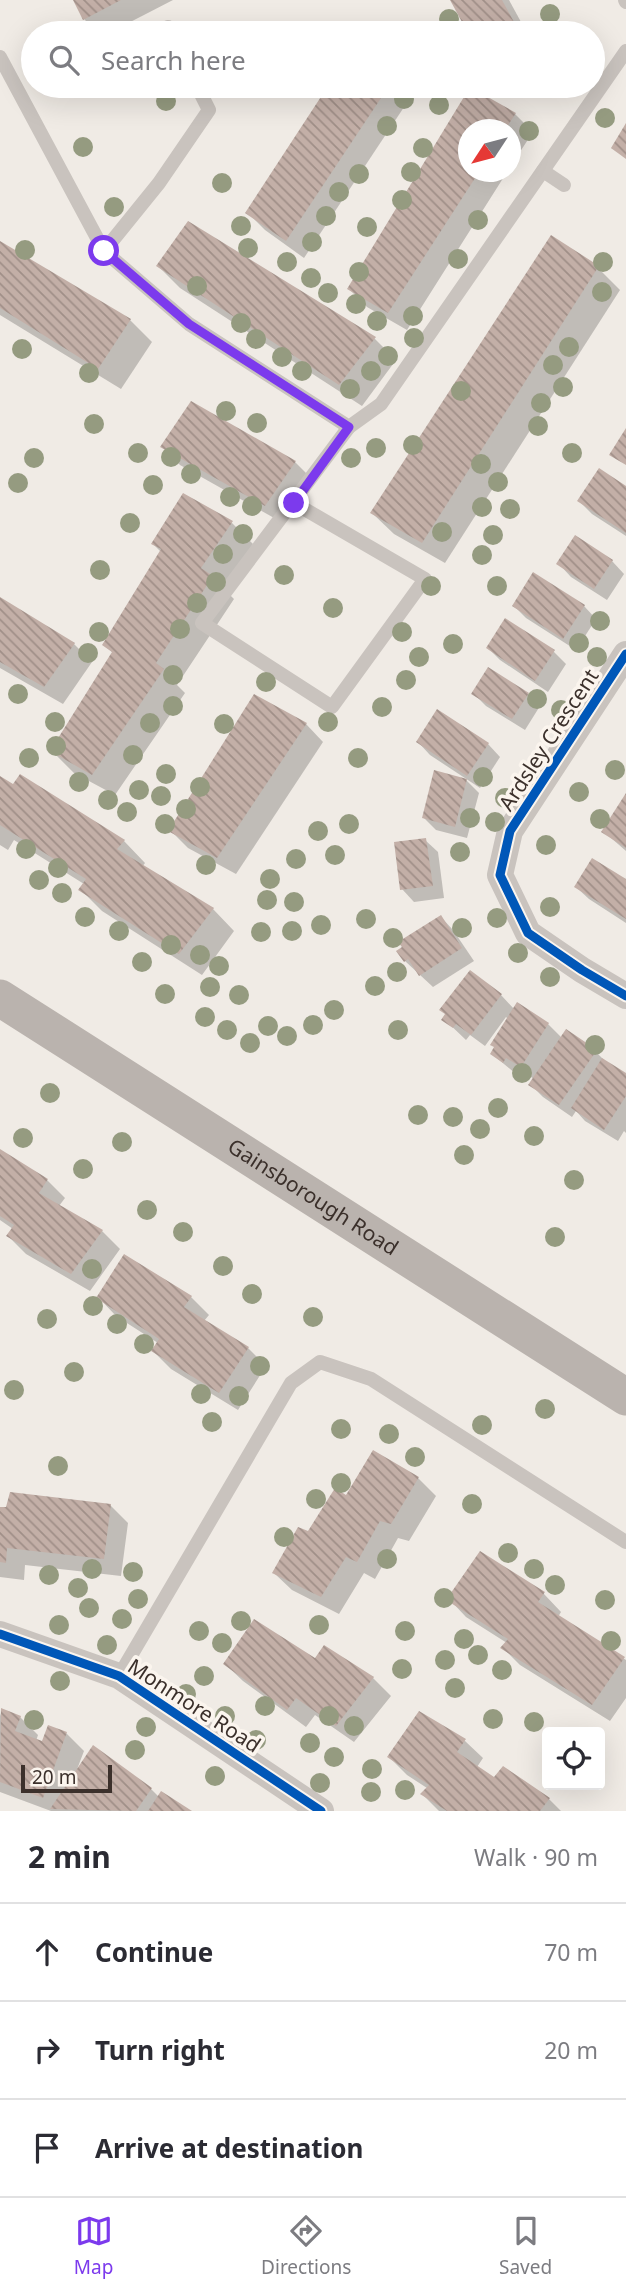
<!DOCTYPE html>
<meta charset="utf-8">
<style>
:root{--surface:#fff;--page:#f7f7f7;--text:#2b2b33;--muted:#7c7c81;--line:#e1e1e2;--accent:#7c3aed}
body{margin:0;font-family:"Noto Sans",sans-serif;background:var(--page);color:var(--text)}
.controls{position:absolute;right:21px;bottom:21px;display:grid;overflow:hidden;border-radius:7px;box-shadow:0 7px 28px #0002}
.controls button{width:63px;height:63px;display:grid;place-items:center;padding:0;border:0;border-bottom:2px solid var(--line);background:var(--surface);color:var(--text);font:35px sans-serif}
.compass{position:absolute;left:458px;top:119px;width:63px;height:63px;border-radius:50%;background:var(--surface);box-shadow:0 7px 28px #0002;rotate:234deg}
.scale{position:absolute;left:21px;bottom:18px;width:91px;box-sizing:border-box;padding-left:7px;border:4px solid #3b302b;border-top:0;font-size:19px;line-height:24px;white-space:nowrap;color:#3b302b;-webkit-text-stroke:5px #fbf5ee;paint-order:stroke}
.stop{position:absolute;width:21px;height:21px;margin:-16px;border:5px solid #7c3aed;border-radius:50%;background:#fff}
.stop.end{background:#7c3aed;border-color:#fff;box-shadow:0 2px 7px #0008}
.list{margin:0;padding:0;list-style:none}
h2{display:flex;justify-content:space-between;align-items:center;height:91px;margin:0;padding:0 28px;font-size:30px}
h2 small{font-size:23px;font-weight:400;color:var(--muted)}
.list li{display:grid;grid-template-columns:46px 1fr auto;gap:21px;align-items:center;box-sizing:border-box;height:98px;padding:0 28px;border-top:2px solid var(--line)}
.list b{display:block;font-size:26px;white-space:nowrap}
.list em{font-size:23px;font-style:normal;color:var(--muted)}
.icon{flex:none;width:38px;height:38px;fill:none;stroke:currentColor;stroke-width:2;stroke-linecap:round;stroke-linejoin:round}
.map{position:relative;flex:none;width:626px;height:1811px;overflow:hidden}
.search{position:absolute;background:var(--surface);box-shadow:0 7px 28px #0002;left:21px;right:21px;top:21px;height:77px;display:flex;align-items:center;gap:18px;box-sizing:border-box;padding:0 24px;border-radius:38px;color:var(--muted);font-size:26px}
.sheet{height:385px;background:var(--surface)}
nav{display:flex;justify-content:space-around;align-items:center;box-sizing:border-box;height:98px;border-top:2px solid var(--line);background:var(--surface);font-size:19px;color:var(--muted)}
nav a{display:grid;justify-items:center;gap:4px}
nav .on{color:var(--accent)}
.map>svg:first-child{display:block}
.shadow{fill:#0003}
.building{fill:url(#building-back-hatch)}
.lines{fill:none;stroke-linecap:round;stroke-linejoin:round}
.lane{stroke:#c9c3be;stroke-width:14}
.street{stroke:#c9c3be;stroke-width:26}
.secondary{stroke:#bab3ae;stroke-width:37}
.cycleway-casing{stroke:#fbf5ee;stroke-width:13}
.cycleway{stroke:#0057b8;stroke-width:9}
.tree{fill:#959b80}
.route{stroke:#7c3aed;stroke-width:9}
.labels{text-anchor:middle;stroke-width:7;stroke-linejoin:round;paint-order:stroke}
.street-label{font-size:21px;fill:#3b302b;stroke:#fbf5ee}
</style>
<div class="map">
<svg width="626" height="1811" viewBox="0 0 626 1811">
<defs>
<pattern id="building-back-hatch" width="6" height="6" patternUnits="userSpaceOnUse" patternTransform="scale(1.75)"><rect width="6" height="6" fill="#c3afa7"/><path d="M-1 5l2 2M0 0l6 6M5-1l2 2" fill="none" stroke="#a08f88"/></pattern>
</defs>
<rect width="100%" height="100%" fill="#f0ebe5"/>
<g class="shadow">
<polygon points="75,0 173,0 109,33 98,33 84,19"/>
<polygon points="452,0 509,0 527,33 470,33"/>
<polygon points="367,28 376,33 364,33"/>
<polygon points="330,86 418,86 304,258 265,230 247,212"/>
<polygon points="502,86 536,86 513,97"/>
<polygon points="471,89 515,114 533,132 510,167 510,130 468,130 468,172 507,172 407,330 367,307 349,289"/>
<polygon points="189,223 375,339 396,360 362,406 180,288 158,266"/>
<polygon points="0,243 130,320 152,342 121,389 0,315"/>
<polygon points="598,268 620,290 445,563 394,534 372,513"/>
<polygon points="163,447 295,462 313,480 283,523 180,465"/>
<polygon points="626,488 626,536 592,514 579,501"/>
<polygon points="231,522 253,544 224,589 234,599 177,685 185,693 115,795 74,773 52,751 113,653 104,645 161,552 153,544"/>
<polygon points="612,561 624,574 607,600 571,577 559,564"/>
<polygon points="0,599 74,644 92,662 63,704 0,668"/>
<polygon points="514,606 584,606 596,619 576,650 526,618"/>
<polygon points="506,620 554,652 566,664 548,692 500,660 488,648"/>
<polygon points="474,694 528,694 540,706 525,730 486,706"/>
<polygon points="306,724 323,742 236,874 188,848 171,831"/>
<polygon points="418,742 488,744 500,757 480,788 430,755"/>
<polygon points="0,778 124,841 145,863 142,867 213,909 234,931 202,975 102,911 80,889 84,884 14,840 8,850 0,845"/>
<polygon points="466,780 479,793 467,838 436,830 424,818"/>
<polygon points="626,796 626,851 603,831"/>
<polygon points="425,840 438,852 444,898 414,902 402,889"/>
<polygon points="626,882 626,923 589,899 576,887"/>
<polygon points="441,917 453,930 474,961 433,987 405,961 399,951"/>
<polygon points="501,995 514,1009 517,1005 548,1024 562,1038 595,1051 606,1062 626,1075 626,1133 624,1131 618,1141 585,1121 576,1111 572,1117 543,1097 530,1084 534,1079 519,1069 516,1074 492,1054 508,1019 506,1017 485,1046 470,1035 466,1040 444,1019"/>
<polygon points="0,1151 47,1180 65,1198 59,1206 102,1231 120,1249 90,1291 26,1254 8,1236 13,1229 0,1220"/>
<polygon points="191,1297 209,1315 204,1321 248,1348 266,1366 238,1410 171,1369 153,1351 158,1343 116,1316 99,1298"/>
<polygon points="373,1452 418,1478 436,1496 409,1541 398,1538 375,1579 364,1573 339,1614 292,1590 274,1573 309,1534 347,1497"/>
<polygon points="110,1505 128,1523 121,1576 25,1565 24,1580 0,1577 0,1508"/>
<polygon points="544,1594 561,1612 558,1617 626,1660 626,1698 610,1721 520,1665 503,1648 507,1643 466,1617 449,1599"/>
<polygon points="315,1660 373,1678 391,1696 354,1742 315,1715 306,1727 243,1681 225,1664"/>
<polygon points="2,1710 20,1717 38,1735 36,1741 43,1743 66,1733 84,1751 76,1772 151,1789 159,1797 189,1811 51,1811 0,1792 0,1716"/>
<polygon points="420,1713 465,1741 483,1758 477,1767 494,1779 549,1799 561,1811 439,1811 422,1794 427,1788 407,1775 389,1757"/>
</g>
<g class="building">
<polygon points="73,0 121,0 83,20"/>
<polygon points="450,0 502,0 520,33 468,33"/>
<polygon points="328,86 389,86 286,241 245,213"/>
<polygon points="470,87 516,113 505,130 468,130 468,172 479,172 388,313 347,289"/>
<polygon points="626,123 626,159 611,148"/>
<polygon points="188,221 376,337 339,385 156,266"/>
<polygon points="551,235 599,266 422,543 370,513"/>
<polygon points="0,241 131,319 98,369 0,308"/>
<polygon points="191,401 296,461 265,506 160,447"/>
<polygon points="626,428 626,465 609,455"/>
<polygon points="599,468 626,486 626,533 577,501"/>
<polygon points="183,493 233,521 201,568 213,576 156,663 164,669 92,775 50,751 112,652 102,645 161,549 151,544"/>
<polygon points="575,535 613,560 594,589 556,564"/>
<polygon points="533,572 585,605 563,639 512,606"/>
<polygon points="0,597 75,643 44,687 0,662"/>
<polygon points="505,618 555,650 535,681 486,648"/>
<polygon points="488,667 529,693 512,719 471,694"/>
<polygon points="254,694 307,723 217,858 168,831"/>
<polygon points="437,709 489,743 467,776 416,742"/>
<polygon points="434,770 467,779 455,827 422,818"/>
<polygon points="20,774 125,840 117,849 214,908 179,954 78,890 86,879 0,825 0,776 13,784"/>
<polygon points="626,793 626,848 601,832"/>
<polygon points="426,838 433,886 400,890 394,842"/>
<polygon points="592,858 626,879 626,919 574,887"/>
<polygon points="441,915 462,948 419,976 408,959 404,962 396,951 402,947 398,942"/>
<polygon points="470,970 502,994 471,1035 456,1024 453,1028 441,1020 445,1014 439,1010"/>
<polygon points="517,1002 549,1023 521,1067 506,1058 503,1063 490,1054 494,1047 490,1045"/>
<polygon points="566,1029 597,1050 559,1105 528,1085"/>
<polygon points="602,1058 626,1073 626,1096 604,1130 571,1108"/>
<polygon points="0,1149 48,1179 39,1193 103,1230 71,1274 6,1236 14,1225 0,1216"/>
<polygon points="124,1254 192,1296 184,1307 249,1347 219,1393 151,1351 159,1339 96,1298"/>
<polygon points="373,1450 419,1477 391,1524 380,1521 357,1562 346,1557 321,1597 272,1573 298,1527 308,1531 335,1488 346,1495"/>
<polygon points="10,1492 111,1504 104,1559 7,1548 6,1563 0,1562 0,1507 6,1507"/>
<polygon points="480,1551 545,1592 538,1602 625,1657 592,1705 500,1648 508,1639 446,1600"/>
<polygon points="254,1619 315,1658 324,1645 374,1677 336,1726 296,1698 287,1710 223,1664"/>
<polygon points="1,1708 21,1716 15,1731 42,1741 48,1725 67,1732 43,1798 0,1782"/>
<polygon points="419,1711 466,1739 457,1752 494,1777 503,1766 550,1798 540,1811 447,1811 420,1794 429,1785 387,1757"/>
<polygon points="93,1745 152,1788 136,1811 50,1809"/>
<polygon points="161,1791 192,1811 148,1811"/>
</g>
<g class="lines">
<g class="lane">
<polyline points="625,0 626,2"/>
<polyline points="168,27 171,33"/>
<polyline points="0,57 104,251 189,324 349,427 381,404 626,51"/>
<polyline points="543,171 564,185"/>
<polyline points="104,251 159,183 209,110 197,86"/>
<polyline points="294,503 425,579 332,707 202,623 349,427"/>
<polyline points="119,1676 291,1383 320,1362 371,1379 626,1542"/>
</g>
<g class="street">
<polyline points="626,654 510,831 500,875 528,933 582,970 626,996"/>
<polyline points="0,1634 119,1676 321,1811"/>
</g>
<path class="secondary" id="s1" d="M0 998 626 1397"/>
<g class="cycleway-casing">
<g id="cycleway">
<polyline points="626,654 510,831 500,875 528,933 582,970 626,996"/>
<polyline points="0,1634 119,1676 321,1811"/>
</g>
</g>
<use href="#cycleway" class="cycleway"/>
</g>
<g class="tree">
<circle cx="550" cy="14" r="10"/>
<circle cx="449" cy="19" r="10"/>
<circle cx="404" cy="99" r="10"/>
<circle cx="166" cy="101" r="10"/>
<circle cx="439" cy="105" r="10"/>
<circle cx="605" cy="118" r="10"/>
<circle cx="387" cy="126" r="10"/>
<circle cx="529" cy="131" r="10"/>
<circle cx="83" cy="147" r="10"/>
<circle cx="423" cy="148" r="10"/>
<circle cx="411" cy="172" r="10"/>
<circle cx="359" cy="174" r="10"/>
<circle cx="222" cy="183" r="10"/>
<circle cx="339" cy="192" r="10"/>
<circle cx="402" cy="200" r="10"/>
<circle cx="114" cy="207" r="10"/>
<circle cx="326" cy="216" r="10"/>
<circle cx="478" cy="220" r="10"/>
<circle cx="241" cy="226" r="10"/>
<circle cx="367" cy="227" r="10"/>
<circle cx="312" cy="242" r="10"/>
<circle cx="248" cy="248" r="10"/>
<circle cx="25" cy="250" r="10"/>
<circle cx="458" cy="259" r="10"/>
<circle cx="287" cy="262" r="10"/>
<circle cx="603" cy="262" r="10"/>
<circle cx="359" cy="272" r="10"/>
<circle cx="311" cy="278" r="10"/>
<circle cx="197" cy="286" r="10"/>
<circle cx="602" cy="292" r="10"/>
<circle cx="328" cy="293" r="10"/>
<circle cx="356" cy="304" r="10"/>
<circle cx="413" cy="316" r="10"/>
<circle cx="377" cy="321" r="10"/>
<circle cx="241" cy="323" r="10"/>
<circle cx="414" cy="338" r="10"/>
<circle cx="256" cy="339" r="10"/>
<circle cx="569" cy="347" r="10"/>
<circle cx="22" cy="349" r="10"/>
<circle cx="388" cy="356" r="10"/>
<circle cx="282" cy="357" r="10"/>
<circle cx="553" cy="365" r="10"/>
<circle cx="302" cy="371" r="10"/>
<circle cx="371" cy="371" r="10"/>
<circle cx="89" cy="373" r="10"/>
<circle cx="563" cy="387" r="10"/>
<circle cx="350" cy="389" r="10"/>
<circle cx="461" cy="391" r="10"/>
<circle cx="541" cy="403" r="10"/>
<circle cx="226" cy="411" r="10"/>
<circle cx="257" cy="423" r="10"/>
<circle cx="94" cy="424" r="10"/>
<circle cx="538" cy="426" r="10"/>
<circle cx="413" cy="445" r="10"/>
<circle cx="376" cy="448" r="10"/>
<circle cx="138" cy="453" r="10"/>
<circle cx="572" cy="453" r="10"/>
<circle cx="171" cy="457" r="10"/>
<circle cx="34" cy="458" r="10"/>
<circle cx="351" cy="458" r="10"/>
<circle cx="481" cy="464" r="10"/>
<circle cx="191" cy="474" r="10"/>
<circle cx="498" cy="482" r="10"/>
<circle cx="18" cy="483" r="10"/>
<circle cx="153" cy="485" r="10"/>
<circle cx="230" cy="497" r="10"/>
<circle cx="252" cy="506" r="10"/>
<circle cx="482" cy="507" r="10"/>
<circle cx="510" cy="509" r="10"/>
<circle cx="130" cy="523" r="10"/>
<circle cx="442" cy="532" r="10"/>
<circle cx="243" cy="534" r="10"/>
<circle cx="493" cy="535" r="10"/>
<circle cx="223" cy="554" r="10"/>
<circle cx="482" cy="555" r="10"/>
<circle cx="100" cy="570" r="10"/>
<circle cx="284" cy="575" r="10"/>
<circle cx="216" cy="582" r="10"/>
<circle cx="431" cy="586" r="10"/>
<circle cx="497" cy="586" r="10"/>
<circle cx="197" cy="603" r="10"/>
<circle cx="333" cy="608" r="10"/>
<circle cx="600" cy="621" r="10"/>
<circle cx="180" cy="629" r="10"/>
<circle cx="99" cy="632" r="10"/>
<circle cx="402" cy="632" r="10"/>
<circle cx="579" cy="643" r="10"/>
<circle cx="453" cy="644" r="10"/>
<circle cx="88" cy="653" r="10"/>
<circle cx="419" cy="657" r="10"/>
<circle cx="597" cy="657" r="10"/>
<circle cx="173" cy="675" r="10"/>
<circle cx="406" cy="680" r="10"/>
<circle cx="266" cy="682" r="10"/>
<circle cx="18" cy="694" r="10"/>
<circle cx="537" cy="699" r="10"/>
<circle cx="173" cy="706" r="10"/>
<circle cx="382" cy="707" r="10"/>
<circle cx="561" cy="710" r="10"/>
<circle cx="55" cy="722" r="10"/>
<circle cx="328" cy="722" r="10"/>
<circle cx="150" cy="723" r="10"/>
<circle cx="224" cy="724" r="10"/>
<circle cx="56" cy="746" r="10"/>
<circle cx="133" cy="755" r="10"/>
<circle cx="29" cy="758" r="10"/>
<circle cx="358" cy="758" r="10"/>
<circle cx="615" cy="770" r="10"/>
<circle cx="166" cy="774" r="10"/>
<circle cx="483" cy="777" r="10"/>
<circle cx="79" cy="782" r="10"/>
<circle cx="200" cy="787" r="10"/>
<circle cx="139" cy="790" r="10"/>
<circle cx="579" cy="792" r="10"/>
<circle cx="161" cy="796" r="10"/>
<circle cx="505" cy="798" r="10"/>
<circle cx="108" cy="800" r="10"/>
<circle cx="186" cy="809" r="10"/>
<circle cx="127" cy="812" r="10"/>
<circle cx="470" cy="818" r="10"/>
<circle cx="600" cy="819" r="10"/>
<circle cx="495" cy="822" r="10"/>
<circle cx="165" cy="824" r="10"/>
<circle cx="349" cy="824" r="10"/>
<circle cx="318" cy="831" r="10"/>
<circle cx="546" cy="845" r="10"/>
<circle cx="26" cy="849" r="10"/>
<circle cx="460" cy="852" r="10"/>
<circle cx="335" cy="855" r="10"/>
<circle cx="296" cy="859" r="10"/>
<circle cx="206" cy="865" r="10"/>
<circle cx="58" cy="868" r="10"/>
<circle cx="270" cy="879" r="10"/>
<circle cx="39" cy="880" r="10"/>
<circle cx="62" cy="893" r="10"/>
<circle cx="267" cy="900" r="10"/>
<circle cx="294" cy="902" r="10"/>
<circle cx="550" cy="907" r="10"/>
<circle cx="85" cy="917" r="10"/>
<circle cx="497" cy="918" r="10"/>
<circle cx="366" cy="919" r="10"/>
<circle cx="321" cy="925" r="10"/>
<circle cx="462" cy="928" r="10"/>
<circle cx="119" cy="931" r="10"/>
<circle cx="292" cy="931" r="10"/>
<circle cx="261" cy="932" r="10"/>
<circle cx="393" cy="938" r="10"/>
<circle cx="171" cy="945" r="10"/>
<circle cx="518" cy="953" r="10"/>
<circle cx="200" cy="955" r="10"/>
<circle cx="142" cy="962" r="10"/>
<circle cx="219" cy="966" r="10"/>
<circle cx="397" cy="972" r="10"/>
<circle cx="550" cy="977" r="10"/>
<circle cx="375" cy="986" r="10"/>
<circle cx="210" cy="987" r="10"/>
<circle cx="165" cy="994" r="10"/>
<circle cx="239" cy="995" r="10"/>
<circle cx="334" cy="1010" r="10"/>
<circle cx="205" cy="1017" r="10"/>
<circle cx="313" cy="1025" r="10"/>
<circle cx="268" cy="1026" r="10"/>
<circle cx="227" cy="1030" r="10"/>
<circle cx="398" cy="1030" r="10"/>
<circle cx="287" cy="1036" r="10"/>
<circle cx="250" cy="1043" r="10"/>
<circle cx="595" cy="1045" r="10"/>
<circle cx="522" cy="1073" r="10"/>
<circle cx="50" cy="1093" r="10"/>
<circle cx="498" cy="1108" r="10"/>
<circle cx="418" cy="1115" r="10"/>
<circle cx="453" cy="1117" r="10"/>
<circle cx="480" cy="1129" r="10"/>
<circle cx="534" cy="1136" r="10"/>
<circle cx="23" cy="1138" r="10"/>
<circle cx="122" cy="1142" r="10"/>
<circle cx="464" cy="1155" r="10"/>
<circle cx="83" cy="1169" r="10"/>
<circle cx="574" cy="1180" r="10"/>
<circle cx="147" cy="1210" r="10"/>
<circle cx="183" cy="1232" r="10"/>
<circle cx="555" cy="1237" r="10"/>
<circle cx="223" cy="1266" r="10"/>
<circle cx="92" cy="1269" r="10"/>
<circle cx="252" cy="1294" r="10"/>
<circle cx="93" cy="1306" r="10"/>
<circle cx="313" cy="1317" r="10"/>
<circle cx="47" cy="1319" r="10"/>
<circle cx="117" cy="1324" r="10"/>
<circle cx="144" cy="1344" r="10"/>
<circle cx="260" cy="1366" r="10"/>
<circle cx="74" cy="1372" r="10"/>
<circle cx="14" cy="1390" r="10"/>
<circle cx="201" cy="1394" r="10"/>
<circle cx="239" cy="1396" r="10"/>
<circle cx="545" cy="1409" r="10"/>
<circle cx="212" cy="1422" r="10"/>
<circle cx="482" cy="1425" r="10"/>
<circle cx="341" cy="1429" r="10"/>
<circle cx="389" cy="1434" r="10"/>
<circle cx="415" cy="1457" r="10"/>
<circle cx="58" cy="1466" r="10"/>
<circle cx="341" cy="1483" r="10"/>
<circle cx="316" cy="1499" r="10"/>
<circle cx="472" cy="1504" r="10"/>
<circle cx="284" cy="1537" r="10"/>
<circle cx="508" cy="1553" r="10"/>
<circle cx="387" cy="1559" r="10"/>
<circle cx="92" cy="1569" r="10"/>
<circle cx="534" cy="1569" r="10"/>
<circle cx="133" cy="1572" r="10"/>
<circle cx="49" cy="1575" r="10"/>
<circle cx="555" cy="1585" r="10"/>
<circle cx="78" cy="1588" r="10"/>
<circle cx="444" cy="1598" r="10"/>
<circle cx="138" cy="1599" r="10"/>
<circle cx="605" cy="1600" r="10"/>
<circle cx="89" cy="1608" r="10"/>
<circle cx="122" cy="1619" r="10"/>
<circle cx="241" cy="1621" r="10"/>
<circle cx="59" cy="1625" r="10"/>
<circle cx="319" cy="1625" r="10"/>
<circle cx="199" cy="1631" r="10"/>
<circle cx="405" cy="1631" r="10"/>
<circle cx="464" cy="1639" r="10"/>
<circle cx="611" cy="1641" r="10"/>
<circle cx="222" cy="1643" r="10"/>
<circle cx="107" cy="1645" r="10"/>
<circle cx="478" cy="1655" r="10"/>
<circle cx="445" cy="1660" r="10"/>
<circle cx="402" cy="1669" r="10"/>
<circle cx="502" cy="1670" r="10"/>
<circle cx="204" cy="1676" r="10"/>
<circle cx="60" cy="1681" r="10"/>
<circle cx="455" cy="1688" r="10"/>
<circle cx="186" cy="1694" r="10"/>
<circle cx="265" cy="1706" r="10"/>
<circle cx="225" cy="1716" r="10"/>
<circle cx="329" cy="1716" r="10"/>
<circle cx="493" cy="1719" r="10"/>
<circle cx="34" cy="1720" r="10"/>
<circle cx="534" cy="1722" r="10"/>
<circle cx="354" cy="1726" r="10"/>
<circle cx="146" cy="1727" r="10"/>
<circle cx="256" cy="1740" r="10"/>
<circle cx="310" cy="1743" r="10"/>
<circle cx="135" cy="1750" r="10"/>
<circle cx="334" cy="1757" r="10"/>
<circle cx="372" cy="1769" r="10"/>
<circle cx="215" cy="1776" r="10"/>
<circle cx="320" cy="1783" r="10"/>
<circle cx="405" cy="1790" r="10"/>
<circle cx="371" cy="1792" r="10"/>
</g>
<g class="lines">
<polyline class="route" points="104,251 189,324 349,427 294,503"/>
</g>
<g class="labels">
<g class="street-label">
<text transform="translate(549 740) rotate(-57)" y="7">Ardsley Crescent</text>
<text dy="7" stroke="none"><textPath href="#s1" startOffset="371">Gainsborough Road</textPath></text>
<text transform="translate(194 1706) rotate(33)" y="7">Monmore Road</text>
</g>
</g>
</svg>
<div class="controls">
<button><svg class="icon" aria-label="locate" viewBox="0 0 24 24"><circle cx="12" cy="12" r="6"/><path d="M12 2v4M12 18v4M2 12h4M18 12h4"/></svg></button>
</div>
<svg class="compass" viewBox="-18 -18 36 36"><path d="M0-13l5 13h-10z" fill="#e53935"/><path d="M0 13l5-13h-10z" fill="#7c7c81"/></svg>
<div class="scale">20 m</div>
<div class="stop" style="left:104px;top:251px"></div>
<div class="stop end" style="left:294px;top:503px"></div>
<div class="search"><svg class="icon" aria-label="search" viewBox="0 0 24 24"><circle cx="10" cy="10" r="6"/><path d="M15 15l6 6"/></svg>Search here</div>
</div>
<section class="sheet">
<h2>2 min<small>Walk · 90 m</small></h2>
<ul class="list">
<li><svg class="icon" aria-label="ahead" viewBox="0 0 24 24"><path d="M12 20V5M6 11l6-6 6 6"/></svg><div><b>Continue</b></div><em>70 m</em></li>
<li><svg class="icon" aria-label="right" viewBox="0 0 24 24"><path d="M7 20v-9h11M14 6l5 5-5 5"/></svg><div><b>Turn right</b></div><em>20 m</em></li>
<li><svg class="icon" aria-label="arrive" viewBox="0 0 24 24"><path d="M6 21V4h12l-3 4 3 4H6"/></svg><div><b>Arrive at destination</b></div></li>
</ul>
</section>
<nav>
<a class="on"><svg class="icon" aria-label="map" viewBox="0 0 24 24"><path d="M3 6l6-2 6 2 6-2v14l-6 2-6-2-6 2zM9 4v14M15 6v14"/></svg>Map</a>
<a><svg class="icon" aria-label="directions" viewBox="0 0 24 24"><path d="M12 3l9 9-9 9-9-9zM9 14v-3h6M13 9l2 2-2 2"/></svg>Directions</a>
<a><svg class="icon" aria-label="saved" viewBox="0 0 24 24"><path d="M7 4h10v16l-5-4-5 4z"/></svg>Saved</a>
</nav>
